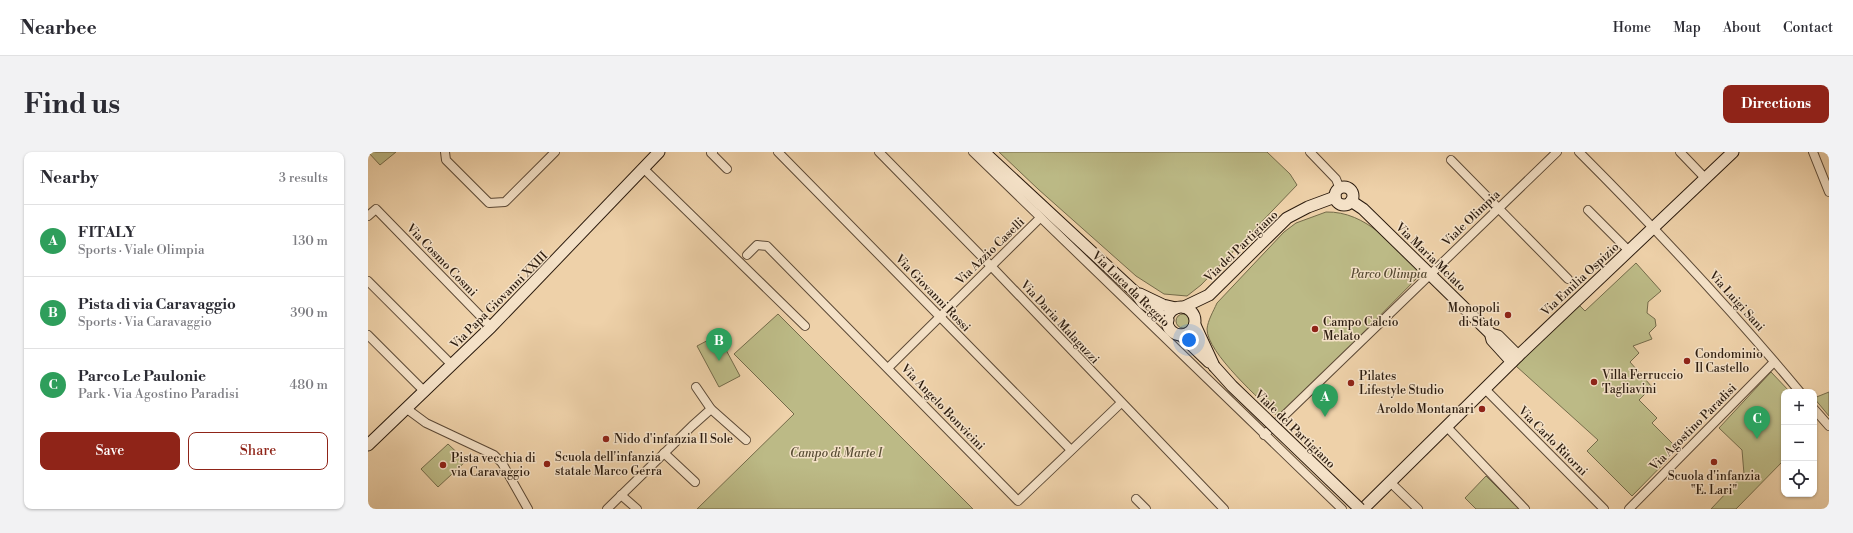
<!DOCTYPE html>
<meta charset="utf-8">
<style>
:root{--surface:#fff;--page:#f2f2f3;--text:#2b2b33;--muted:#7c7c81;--line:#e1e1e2;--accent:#8f2418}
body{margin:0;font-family:"Libre Bodoni",serif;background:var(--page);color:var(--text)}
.controls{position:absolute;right:12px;bottom:12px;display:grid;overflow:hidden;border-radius:8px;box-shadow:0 1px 3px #0004}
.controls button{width:36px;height:36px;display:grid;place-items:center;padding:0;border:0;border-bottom:1px solid var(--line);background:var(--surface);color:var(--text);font:20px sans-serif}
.you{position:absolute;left:821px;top:188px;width:14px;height:14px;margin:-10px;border:3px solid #fff;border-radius:50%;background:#1a73e8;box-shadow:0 0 0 6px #1a73e833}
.badge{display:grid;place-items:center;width:26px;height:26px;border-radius:50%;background:var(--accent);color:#fff;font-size:13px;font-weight:700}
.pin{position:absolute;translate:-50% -33px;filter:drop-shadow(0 1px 2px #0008)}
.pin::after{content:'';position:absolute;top:21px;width:14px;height:12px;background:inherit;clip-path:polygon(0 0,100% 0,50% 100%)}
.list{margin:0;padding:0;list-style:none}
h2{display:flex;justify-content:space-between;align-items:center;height:52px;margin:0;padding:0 16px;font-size:17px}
h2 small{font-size:13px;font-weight:400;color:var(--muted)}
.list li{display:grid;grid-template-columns:26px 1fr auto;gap:12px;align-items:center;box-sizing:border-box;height:72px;padding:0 16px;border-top:1px solid var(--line)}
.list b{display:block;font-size:15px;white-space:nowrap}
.list p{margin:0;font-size:13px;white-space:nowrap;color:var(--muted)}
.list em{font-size:13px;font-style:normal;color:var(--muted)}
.actions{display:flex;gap:8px;padding:12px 16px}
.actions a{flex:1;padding:9px 0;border:1px solid var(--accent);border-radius:8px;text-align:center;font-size:14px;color:var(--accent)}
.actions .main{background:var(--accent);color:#fff}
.icon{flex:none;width:22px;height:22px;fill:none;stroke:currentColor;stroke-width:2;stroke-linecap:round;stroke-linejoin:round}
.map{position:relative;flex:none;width:1461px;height:357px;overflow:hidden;border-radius:8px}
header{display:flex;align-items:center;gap:24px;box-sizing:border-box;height:56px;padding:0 20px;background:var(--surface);border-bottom:1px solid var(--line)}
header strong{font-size:19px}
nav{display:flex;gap:22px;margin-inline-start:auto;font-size:14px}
.intro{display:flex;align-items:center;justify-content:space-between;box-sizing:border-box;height:96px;padding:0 24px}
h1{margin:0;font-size:28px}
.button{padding:10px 18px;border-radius:8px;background:var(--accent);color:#fff;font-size:14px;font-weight:700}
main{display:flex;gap:24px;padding:0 24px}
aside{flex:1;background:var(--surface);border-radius:8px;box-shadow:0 1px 3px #0004}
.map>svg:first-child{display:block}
.green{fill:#bcba86;stroke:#746b4a}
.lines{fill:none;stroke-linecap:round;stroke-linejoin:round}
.street-casing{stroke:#5c4936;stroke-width:10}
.secondary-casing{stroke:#2c1c0f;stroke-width:13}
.street{stroke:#f4e1c7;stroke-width:8}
.secondary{stroke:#f4e1c7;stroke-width:11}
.secondary-bridge-casing{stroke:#2c1c0f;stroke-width:13;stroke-linecap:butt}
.secondary-bridge{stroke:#f4e1c7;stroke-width:11}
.poi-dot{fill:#8f2418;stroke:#f4e1c7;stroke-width:1.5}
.labels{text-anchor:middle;stroke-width:3;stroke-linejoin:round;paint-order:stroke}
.street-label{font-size:12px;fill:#2c1c0f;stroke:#f4e1c7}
.park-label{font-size:12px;font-style:italic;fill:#574b33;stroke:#f4e1c7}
.poi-label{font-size:12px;fill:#2c1c0f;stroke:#f4e1c7;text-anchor:start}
</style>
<header>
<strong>Nearbee</strong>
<nav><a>Home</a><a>Map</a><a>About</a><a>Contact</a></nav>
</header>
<div class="intro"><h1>Find us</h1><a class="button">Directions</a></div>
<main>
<aside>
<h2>Nearby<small>3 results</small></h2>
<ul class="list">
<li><span class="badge" style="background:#2e9e5b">A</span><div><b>FITALY</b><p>Sports · Viale Olimpia</p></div><em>130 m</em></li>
<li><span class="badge" style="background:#2e9e5b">B</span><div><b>Pista di via Caravaggio</b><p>Sports · Via Caravaggio</p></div><em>390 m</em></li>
<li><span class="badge" style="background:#2e9e5b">C</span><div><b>Parco Le Paulonie</b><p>Park · Via Agostino Paradisi</p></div><em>480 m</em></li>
</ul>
<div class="actions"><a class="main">Save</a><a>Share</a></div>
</aside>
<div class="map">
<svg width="1461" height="357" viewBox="0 0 1461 357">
<rect width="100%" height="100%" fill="#eed1a9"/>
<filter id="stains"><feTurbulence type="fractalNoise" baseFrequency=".005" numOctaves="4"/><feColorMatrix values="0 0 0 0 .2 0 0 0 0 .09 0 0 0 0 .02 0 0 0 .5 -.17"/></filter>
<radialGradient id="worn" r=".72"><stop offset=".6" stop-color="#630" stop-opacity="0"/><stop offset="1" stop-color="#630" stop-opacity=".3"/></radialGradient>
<g class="green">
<polygon points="0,0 28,0 12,13"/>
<polygon points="631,0 899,0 922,22 929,33 833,133 819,144 796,142 768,124 670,37"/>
<path d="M958 60C999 59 1026 95 1054 121L911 266C893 248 839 201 839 177 840 168 845 160 849 151L916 80 928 71Z"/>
<polygon points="1268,111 1293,139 1280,150 1279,161 1287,167 1288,174 1281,181 1284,187 1265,194 1271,201 1262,210 1284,235 1271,248 1289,266 1284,271 1310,297 1264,344 1219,299 1230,288 1148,214 1211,153 1217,159"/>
<polygon points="410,162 605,357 329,357 426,262 366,202"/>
<circle cx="815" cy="169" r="7"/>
<polygon points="350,183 372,224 351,235 329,194"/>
<polygon points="1403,220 1422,240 1416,240 1416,308 1368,357 1343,357 1376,322 1374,298 1351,276"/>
<polygon points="1461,240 1461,264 1446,246"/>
<polygon points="80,292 98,309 70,335 53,317"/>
<polygon points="1118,324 1151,357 1108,357 1097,346"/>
</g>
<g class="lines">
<g class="street-casing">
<g id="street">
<polyline points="77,0 78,8 121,51 137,50 187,0"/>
<polyline points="345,0 343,1 359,17"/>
<polyline points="410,0 703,298"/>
<polyline points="511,0 623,114 856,357"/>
<polyline points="605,0 974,357"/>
<polyline points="942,0 968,27 972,37"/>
<path d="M1211 0C1288 77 1362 156 1432 240"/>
<polyline points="1312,0 1337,26"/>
<polyline points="1445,0 1461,40"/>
<polyline points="1083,8 1200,127"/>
<polyline points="275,16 437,174"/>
<polyline points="1220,58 1261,99"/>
<polyline points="0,64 8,57 123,175"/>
<polyline points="379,103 389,93 399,94 650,349 753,251"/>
<polyline points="0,129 84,213"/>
<polyline points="0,183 57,240"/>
<polyline points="520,216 672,66"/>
<polyline points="328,235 343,257 378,288"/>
<polyline points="1117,237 1236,357"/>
<polyline points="39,257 58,271 126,303 134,311 160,357"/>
<polyline points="1446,257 1461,274"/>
<polyline points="1078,274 1157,357"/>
<polyline points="896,283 1189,0"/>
<polyline points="296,301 327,330"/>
<polyline points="1022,330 1050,357"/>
<polyline points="253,343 269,357"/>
<polyline points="768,347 778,357"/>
<polyline points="239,357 324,274 343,257"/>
<polyline points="1261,357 1406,210"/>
</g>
</g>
<g class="secondary-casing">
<g id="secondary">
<polyline points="616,0 767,140 775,151 800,168"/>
<circle cx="976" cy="44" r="9"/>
<polyline points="983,49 995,57 1123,182 1130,184 1150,204"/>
<polyline points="772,142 795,153 808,156"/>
<polyline points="816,155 841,143 919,66 940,55 967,45"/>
<circle cx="813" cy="169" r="14"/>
<polyline points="827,173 846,214"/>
<polyline points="813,183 841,210"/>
<polyline points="1123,184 1124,188 1144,210"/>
<polyline points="0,293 123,175 291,0"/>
<polyline points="995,357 1150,204 1365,0"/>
</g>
</g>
<use href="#street" class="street"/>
<use href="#secondary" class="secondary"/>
<g class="secondary-bridge-casing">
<polyline id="secondary-bridge" points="846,214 864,234 992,357"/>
</g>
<use href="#secondary-bridge" class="secondary-bridge"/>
</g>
<g class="poi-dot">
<circle cx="1140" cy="163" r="4"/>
<circle cx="947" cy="177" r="4"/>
<circle cx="1319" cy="209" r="4"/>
<circle cx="1226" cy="230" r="4"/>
<circle cx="983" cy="231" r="4"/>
<circle cx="1114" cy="257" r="4"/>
<circle cx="238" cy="287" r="4"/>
<circle cx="1346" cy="310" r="4"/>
<circle cx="179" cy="312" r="4"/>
<circle cx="75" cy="313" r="4"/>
</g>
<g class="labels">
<g class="street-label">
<text transform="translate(1103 66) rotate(-44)" y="4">Viale Olimpia</text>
<text transform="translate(873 94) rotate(-44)" y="4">Via del Partigiano</text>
<text transform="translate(622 99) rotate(-44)" y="4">Via Azzio Caselli</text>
<text transform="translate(1063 105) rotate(44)" y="4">Via Maria Melato</text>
<text transform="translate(74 108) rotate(46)" y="4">Via Cosmo Cosmi</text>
<text transform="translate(1212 127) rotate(-43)" y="4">Via Emilia Ospizio</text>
<text transform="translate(763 137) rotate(44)" y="4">Via Luca da Reggio</text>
<text transform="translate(565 141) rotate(46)" y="4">Via Giovanni Rossi</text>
<text transform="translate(131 148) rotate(-45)" y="4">Via Papa Giovanni XXIII</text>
<text transform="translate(1369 149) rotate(48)" y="4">Via Luigi Sani</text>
<text transform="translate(692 170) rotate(47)" y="4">Via Daria Malaguzzi</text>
<text transform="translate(575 255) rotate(46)" y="4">Via Angelo Bonvicini</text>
<text transform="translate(1325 275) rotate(-45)" y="4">Via Agostino Paradisi</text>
<text transform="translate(927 277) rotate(44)" y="4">Viale del Partigiano</text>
<text transform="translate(1185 289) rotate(45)" y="4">Via Carlo Ritorni</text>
</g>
<g class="park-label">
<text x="1021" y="126">Parco Olimpia</text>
<text x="468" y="305">Campo di Marte I</text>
</g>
<g class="poi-label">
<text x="1132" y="160" text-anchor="end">Monopoli<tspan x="1132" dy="14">di Stato</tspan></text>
<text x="955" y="174">Campo Calcio<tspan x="955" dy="14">Melato</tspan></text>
<text x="1327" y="206">Condominio<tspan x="1327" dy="14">Il Castello</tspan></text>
<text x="1234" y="227">Villa Ferruccio<tspan x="1234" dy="14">Tagliavini</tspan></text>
<text x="991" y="228">Pilates<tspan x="991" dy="14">Lifestyle Studio</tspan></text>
<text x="1106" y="261" text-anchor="end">Aroldo Montanari</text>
<text x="246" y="291">Nido d'infanzia Il Sole</text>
<text x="187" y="309">Scuola dell'infanzia<tspan x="187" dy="14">statale Marco Gerra</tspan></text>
<text x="83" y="310">Pista vecchia di<tspan x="83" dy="14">via Caravaggio</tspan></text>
<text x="1346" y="328" text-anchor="middle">Scuola d'infanzia<tspan x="1346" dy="14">"E. Lari"</tspan></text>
</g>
</g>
<rect width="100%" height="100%" filter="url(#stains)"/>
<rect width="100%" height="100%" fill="url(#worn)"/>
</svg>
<div class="controls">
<button>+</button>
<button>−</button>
<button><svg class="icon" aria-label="locate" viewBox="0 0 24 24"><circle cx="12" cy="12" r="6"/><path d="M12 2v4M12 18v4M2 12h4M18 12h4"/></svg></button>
</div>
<div class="you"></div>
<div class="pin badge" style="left:957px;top:265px;background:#2e9e5b">A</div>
<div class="pin badge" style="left:351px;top:209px;background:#2e9e5b">B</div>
<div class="pin badge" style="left:1389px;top:287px;background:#2e9e5b">C</div>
</div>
</main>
